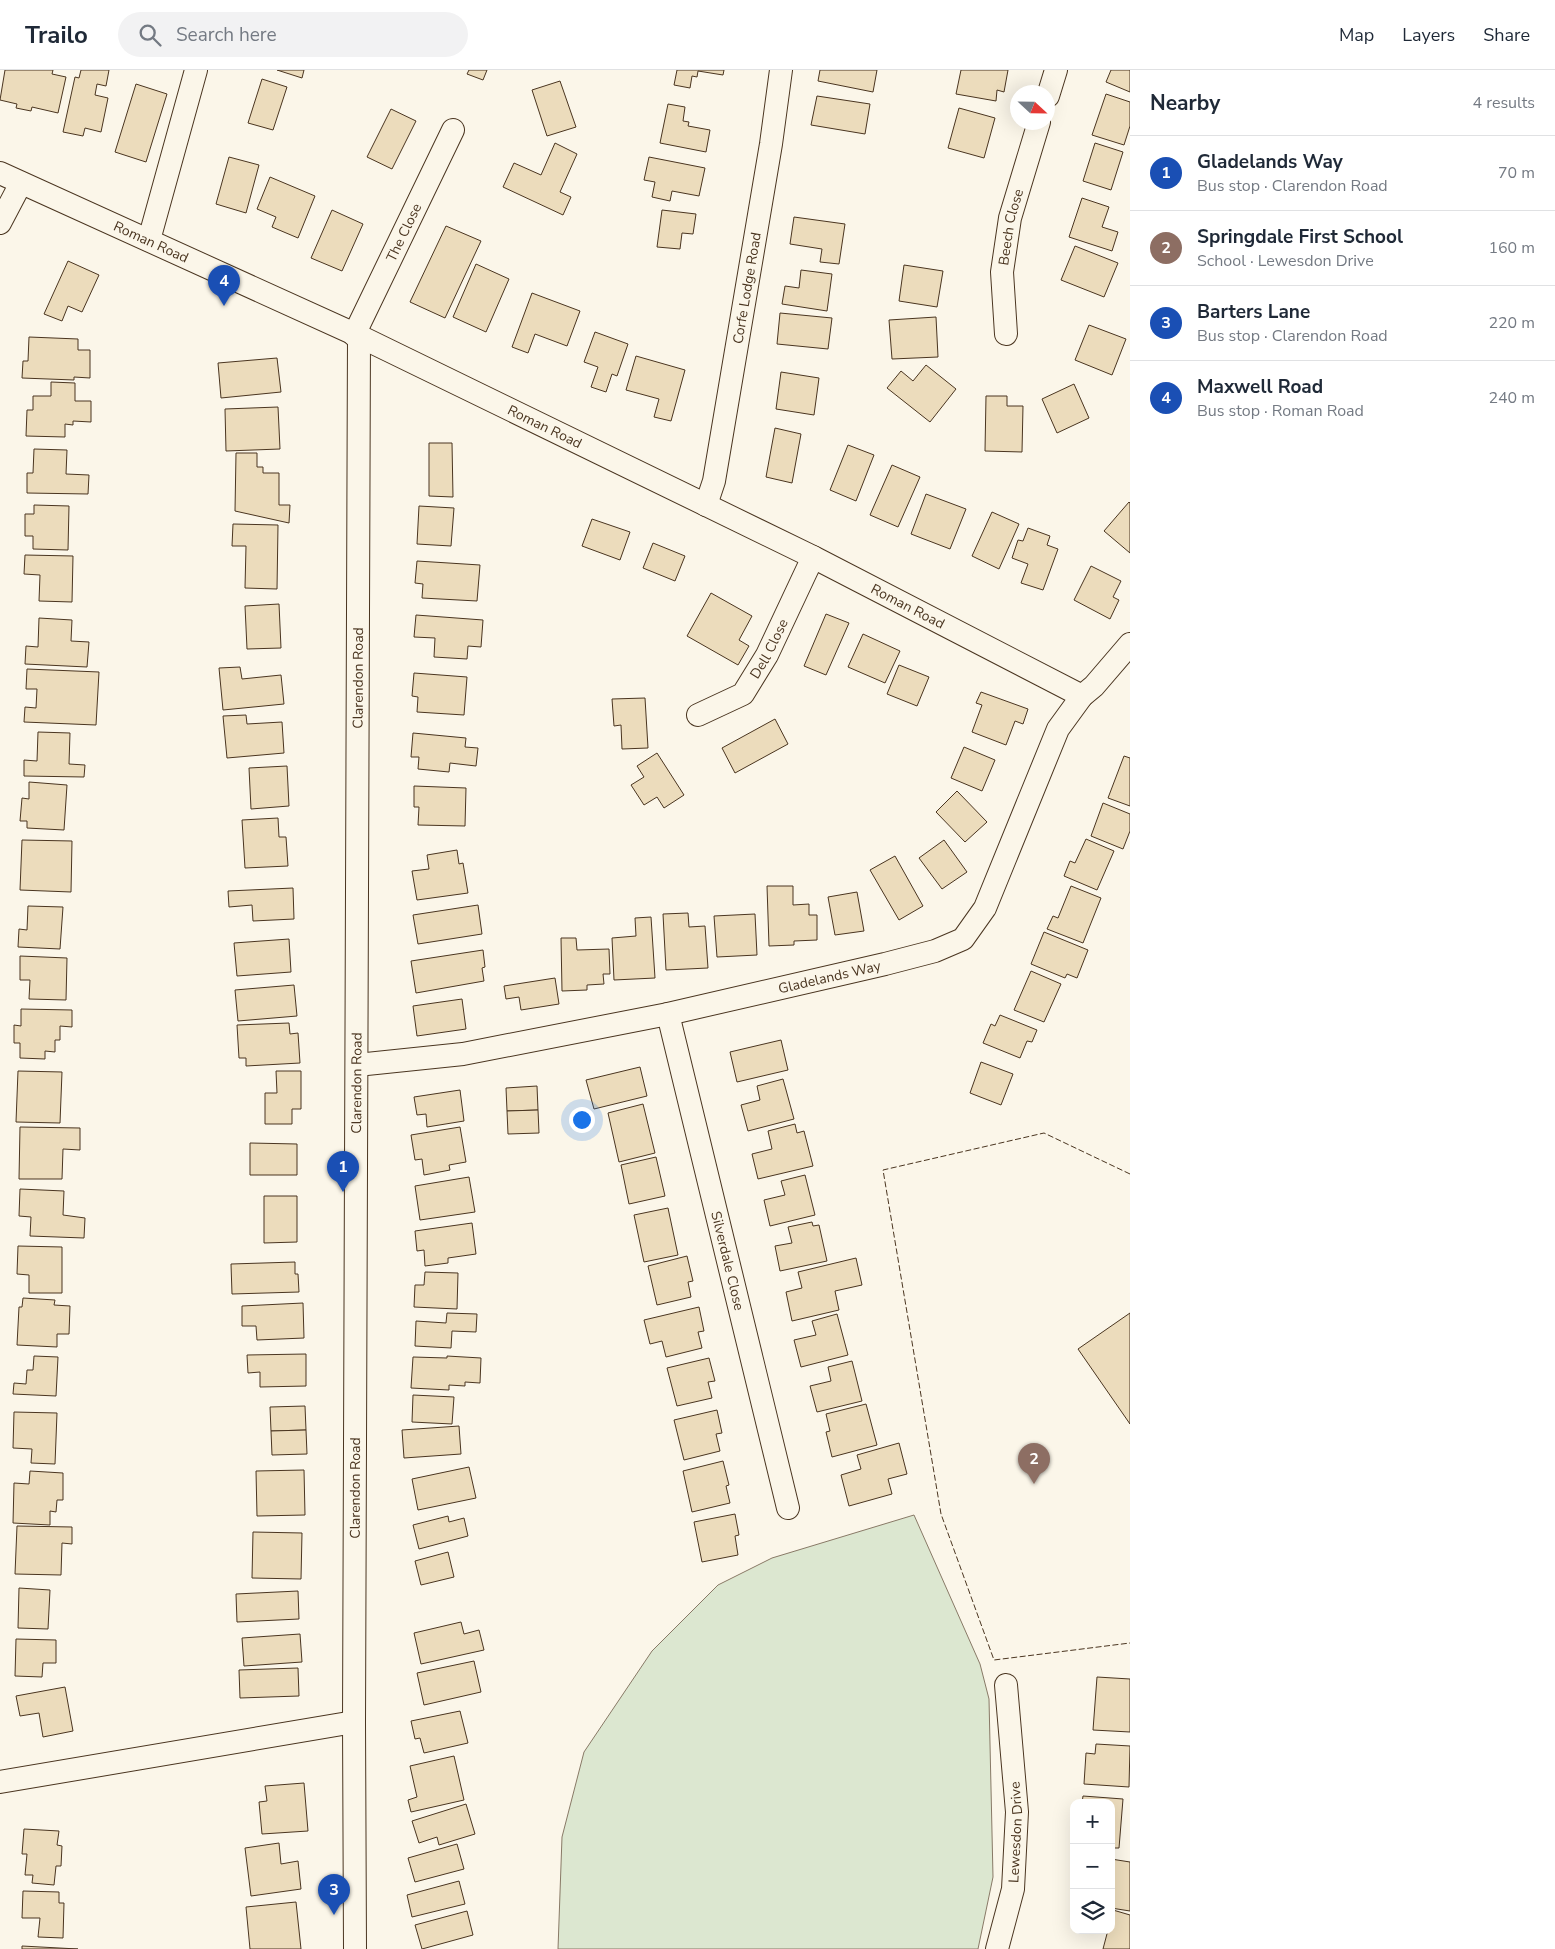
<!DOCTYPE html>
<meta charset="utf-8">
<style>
:root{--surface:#fff;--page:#f2f2f3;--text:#1f2937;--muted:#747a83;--line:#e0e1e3;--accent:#1a73e8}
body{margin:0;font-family:"Nunito Sans",sans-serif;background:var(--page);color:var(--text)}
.controls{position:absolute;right:15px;bottom:15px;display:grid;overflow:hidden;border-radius:10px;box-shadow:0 5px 20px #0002}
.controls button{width:45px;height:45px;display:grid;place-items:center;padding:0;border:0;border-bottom:1px solid var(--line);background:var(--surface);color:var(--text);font:25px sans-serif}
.compass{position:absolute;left:1010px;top:15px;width:45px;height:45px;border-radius:50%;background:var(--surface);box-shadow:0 5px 20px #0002;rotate:112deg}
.you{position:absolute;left:581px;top:1049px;width:18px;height:18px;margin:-12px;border:4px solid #fff;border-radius:50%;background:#1a73e8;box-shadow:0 0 0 8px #1a73e833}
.badge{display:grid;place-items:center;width:32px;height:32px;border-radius:50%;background:var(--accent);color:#fff;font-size:16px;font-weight:700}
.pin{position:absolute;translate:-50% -41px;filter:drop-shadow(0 1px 2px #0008)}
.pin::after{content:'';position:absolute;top:26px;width:18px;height:15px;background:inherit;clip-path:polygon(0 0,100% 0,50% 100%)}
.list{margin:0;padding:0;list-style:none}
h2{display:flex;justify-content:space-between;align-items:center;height:65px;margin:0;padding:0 20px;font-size:21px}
h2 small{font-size:16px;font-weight:400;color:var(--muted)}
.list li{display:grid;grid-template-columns:32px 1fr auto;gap:15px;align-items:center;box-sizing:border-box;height:75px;padding:0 20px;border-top:1px solid var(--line)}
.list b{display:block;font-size:19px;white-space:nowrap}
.list p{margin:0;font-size:16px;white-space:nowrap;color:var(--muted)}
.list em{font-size:16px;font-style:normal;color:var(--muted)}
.icon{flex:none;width:28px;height:28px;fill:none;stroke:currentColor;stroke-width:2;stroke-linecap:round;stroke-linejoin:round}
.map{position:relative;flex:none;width:1130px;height:1879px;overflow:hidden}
header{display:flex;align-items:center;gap:30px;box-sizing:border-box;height:70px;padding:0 25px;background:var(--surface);border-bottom:1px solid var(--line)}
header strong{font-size:24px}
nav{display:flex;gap:28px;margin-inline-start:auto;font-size:18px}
.search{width:350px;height:45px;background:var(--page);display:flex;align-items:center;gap:12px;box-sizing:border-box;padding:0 18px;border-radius:28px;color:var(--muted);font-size:19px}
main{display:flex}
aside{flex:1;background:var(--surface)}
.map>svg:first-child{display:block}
.green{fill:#dce7d0;stroke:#887966}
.building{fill:#ecdcbc;stroke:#4a3520}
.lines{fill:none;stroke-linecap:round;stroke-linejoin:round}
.street-casing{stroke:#4a3520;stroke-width:24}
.street{stroke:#fbf6e9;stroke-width:22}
.fence{stroke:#4a3520;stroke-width:1;stroke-dasharray:6 2.5;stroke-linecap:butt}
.labels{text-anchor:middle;stroke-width:4;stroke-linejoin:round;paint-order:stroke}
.street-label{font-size:14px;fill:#4a3520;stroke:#fbf6e9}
</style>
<header>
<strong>Trailo</strong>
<div class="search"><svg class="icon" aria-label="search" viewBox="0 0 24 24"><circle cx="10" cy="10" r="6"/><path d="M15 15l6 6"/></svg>Search here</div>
<nav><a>Map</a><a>Layers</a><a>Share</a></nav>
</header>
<main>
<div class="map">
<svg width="1130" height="1879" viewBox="0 0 1130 1879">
<rect width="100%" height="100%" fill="#fbf6e9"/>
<polygon class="green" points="914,1445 980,1594 989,1629 993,1807 978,1879 558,1879 562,1767 584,1682 652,1581 718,1515 772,1488"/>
<g class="building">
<polygon points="5,0 53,0 52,4 66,7 58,43 32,37 31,41 16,38 17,34 0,30"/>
<polygon points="81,0 109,0 106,16 97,14 95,25 108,28 101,62 85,58 83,66 63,62 75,7 79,8"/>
<polygon points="277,0 304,0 302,8"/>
<polygon points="469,0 487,0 483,10 467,4"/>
<polygon points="677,0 724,0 723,5 698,1 697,7 692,6 690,18 674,15"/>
<polygon points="820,0 877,0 873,22 818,11"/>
<polygon points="961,0 1008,0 1004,22 997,20 996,31 956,24"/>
<polygon points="1111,0 1130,0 1130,22 1106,12"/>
<polygon points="262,9 287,17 273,60 248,53"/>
<polygon points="560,11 576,57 547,66 532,20"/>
<polygon points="136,14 167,24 146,92 115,82"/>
<polygon points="1106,24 1130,32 1130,56 1124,75 1092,65"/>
<polygon points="817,26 870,34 865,64 811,55"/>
<polygon points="668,34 685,37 683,51 689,52 688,56 710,60 706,82 660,73"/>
<polygon points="959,38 995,48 984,88 948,78"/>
<polygon points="391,39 416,51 392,99 367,87"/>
<polygon points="555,73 577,84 560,122 571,127 563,145 503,117 514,93 541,105"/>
<polygon points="1095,73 1123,82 1111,120 1083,111"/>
<polygon points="229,87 259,95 246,143 216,134"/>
<polygon points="649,87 705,98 699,126 672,121 670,131 652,127 655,112 644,110"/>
<polygon points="270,107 315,126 298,168 272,157 276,147 257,139"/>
<polygon points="1082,128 1109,137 1102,157 1118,162 1112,181 1069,167"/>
<polygon points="332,140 363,154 342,201 311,188"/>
<polygon points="662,140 696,144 693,164 682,163 680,179 657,177"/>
<polygon points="794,147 845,154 839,194 820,192 822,179 790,174"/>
<polygon points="446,156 481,171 445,248 410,232"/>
<polygon points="1075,176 1118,193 1104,227 1061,210"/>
<polygon points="68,191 99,205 82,242 68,236 62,251 44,244"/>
<polygon points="476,194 509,209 486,262 453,247"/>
<polygon points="904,195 943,201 937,237 899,231"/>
<polygon points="801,200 832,204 827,241 782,234 785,216 799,218"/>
<polygon points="532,223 580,241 567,276 535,264 528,283 512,277"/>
<polygon points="780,243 832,248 828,279 777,274"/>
<polygon points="936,247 938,287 892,289 889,250"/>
<polygon points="1089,255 1126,269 1112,305 1075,290"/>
<polygon points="595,262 628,274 617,306 612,304 606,322 591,317 598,297 584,292"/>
<polygon points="29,267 78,269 78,280 90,280 90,308 74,307 74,310 22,308 23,291 28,291"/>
<polygon points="636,286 685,300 671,351 654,347 659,329 626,320"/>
<polygon points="277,288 281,322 221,328 218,293"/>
<polygon points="926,295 956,319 930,352 887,318 901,301 913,311"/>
<polygon points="781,302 819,308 814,345 776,339"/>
<polygon points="51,312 75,313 75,331 91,331 91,352 73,351 73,355 65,354 65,367 26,366 27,340 33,340 33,326 51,326"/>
<polygon points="1074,314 1089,348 1057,363 1042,329"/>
<polygon points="986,326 1007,326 1007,336 1023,336 1022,382 985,381"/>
<polygon points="278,337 280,379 226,381 225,339"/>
<polygon points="775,358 801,364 792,413 766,407"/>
<polygon points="429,373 452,373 453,427 429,426"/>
<polygon points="848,375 874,385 856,431 830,420"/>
<polygon points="34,379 67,380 66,404 89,405 88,424 27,423 27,403 33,403"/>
<polygon points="236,383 257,383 257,397 263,397 263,403 279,403 279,435 290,435 289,453 235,441"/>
<polygon points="892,395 920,407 898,457 870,445"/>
<polygon points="926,424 966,439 950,479 911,464"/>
<polygon points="1129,432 1130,433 1130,483 1104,461"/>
<polygon points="34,435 69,436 68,480 33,479 33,466 25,466 25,444 34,444"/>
<polygon points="419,436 454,438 451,476 417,474"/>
<polygon points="992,442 1019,454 999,499 972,486"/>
<polygon points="592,449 630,462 620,490 582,476"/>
<polygon points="233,454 278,455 277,519 245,518 246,476 232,476"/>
<polygon points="1028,458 1050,466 1047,475 1058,479 1043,520 1021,513 1028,494 1012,488 1018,470 1023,471"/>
<polygon points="653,473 685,486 675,511 643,498"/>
<polygon points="25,485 73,486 72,532 39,531 40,505 24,504"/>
<polygon points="417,491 480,495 477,531 422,528 423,514 415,513"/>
<polygon points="1091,496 1121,511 1113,527 1119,530 1110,549 1074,530"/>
<polygon points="711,523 752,546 739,570 749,576 738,595 687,566"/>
<polygon points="279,534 281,578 247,579 245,536"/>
<polygon points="826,544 849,553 826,605 804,596"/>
<polygon points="416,545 483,550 481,577 468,576 467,589 434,587 435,568 414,567"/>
<polygon points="39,548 72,550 71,571 89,572 87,597 25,594 26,576 38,577"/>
<polygon points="863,564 900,581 885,613 848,597"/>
<polygon points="899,595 929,607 917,636 887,624"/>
<polygon points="240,597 242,609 281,605 284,634 223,640 219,598"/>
<polygon points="27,599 99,602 96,655 24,652 25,637 36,638 37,619 26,619"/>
<polygon points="414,603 467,607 464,645 417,642 418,627 412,626"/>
<polygon points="981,622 1028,639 1023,654 1015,651 1006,675 972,662 982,635 976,633"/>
<polygon points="645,628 648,678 622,679 621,655 614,656 612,629"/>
<polygon points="246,645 247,654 282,652 284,683 227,688 223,646"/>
<polygon points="775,649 788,674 735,703 722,678"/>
<polygon points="38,662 70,663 69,694 85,695 84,707 24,706 24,690 37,691"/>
<polygon points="413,663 466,668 465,677 478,678 476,696 450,693 449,702 418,699 419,687 411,687"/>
<polygon points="964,677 995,690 982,721 951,708"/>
<polygon points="657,683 684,725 664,738 657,727 644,735 631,715 644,707 637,696"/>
<polygon points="1124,686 1130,688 1130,736 1108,728"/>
<polygon points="287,696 289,736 251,739 249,698"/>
<polygon points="29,712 67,715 64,760 27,758 27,751 20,751 22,728 29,729"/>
<polygon points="414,716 466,718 465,756 418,755 419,737 414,737"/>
<polygon points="957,721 987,752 965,772 936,742"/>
<polygon points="1103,733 1130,744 1130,761 1123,779 1091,766"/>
<polygon points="278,748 279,767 286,767 288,796 245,798 242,750"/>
<polygon points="1086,769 1114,781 1097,820 1064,806 1070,791 1075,793"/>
<polygon points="22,770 72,771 71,822 20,820"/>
<polygon points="944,770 967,802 942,819 919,788"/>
<polygon points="457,780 459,794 463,793 468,823 417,830 412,801 429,799 427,785"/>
<polygon points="895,786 923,836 899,850 870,800"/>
<polygon points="767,816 793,816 793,835 809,834 809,845 817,845 817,870 794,871 794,875 769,876"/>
<polygon points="1071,816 1101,828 1083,873 1047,859 1053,846 1058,848"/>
<polygon points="293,818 294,849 253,851 252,835 229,837 228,821"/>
<polygon points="857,822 864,861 835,865 828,827"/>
<polygon points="478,835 482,864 418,874 413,845"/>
<polygon points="28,836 63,837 60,879 18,877 19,859 27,860"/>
<polygon points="688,843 689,857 705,856 708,898 666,900 663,844"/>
<polygon points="755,844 757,885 717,887 714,846"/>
<polygon points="651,847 655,908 614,910 612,868 636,866 635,848"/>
<polygon points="1044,862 1088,880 1077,908 1067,904 1065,908 1031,894"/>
<polygon points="561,868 576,868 577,880 609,879 610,904 603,904 604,914 587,915 587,920 562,921"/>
<polygon points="289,869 291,902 237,906 234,873"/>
<polygon points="483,880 485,897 482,898 484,911 416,923 411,891"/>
<polygon points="20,886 67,888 66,930 29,929 30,910 20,910"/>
<polygon points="1031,901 1061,914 1044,952 1014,940"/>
<polygon points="555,908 559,934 521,940 519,927 506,929 504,916"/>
<polygon points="294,915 297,946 238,951 235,920"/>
<polygon points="462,929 466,959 417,966 413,936"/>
<polygon points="21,939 72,940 72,957 60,956 60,970 55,970 55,982 45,981 45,989 20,988 20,973 14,973 14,955 21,956"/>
<polygon points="1000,945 1037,960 1032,972 1027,971 1020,988 983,973 991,954 995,956"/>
<polygon points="289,953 290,964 298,963 300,993 246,996 246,988 239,988 237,955"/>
<polygon points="781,970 788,1000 737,1012 730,982"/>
<polygon points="981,992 1013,1004 1001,1035 970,1023"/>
<polygon points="640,997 647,1026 594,1039 586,1010"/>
<polygon points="18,1001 62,1002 60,1053 16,1052"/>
<polygon points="276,1001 301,1001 301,1039 292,1039 292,1054 265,1054 265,1023 277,1023"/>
<polygon points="783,1009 794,1049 748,1061 741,1035 760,1030 757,1016"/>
<polygon points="537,1016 538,1040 507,1041 506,1018"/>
<polygon points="460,1020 464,1051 427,1057 426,1044 417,1045 414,1027"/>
<polygon points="643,1034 655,1083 619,1092 608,1043"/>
<polygon points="538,1040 539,1063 508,1064 507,1041"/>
<polygon points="795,1054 797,1063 804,1061 813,1096 758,1109 752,1084 772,1079 768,1061"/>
<polygon points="20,1057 80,1058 80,1080 63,1079 62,1109 19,1109"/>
<polygon points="460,1057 466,1092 449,1095 450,1100 424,1105 422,1089 415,1090 411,1065"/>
<polygon points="250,1073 297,1074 297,1105 250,1105"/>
<polygon points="656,1087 665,1126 629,1134 621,1095"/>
<polygon points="805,1105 815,1145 770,1156 764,1130 785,1125 781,1111"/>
<polygon points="469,1107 475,1142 420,1150 415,1116"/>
<polygon points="20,1119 64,1121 63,1145 85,1148 84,1168 30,1166 31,1147 19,1146"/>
<polygon points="264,1126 297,1126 297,1172 264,1173"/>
<polygon points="668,1138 678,1185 644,1192 634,1145"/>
<polygon points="812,1152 813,1156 819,1155 827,1191 780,1201 775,1176 792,1173 788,1157"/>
<polygon points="472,1153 476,1184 448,1188 448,1193 425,1196 424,1180 417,1181 415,1161"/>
<polygon points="18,1176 62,1177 62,1223 29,1223 29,1205 17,1204"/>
<polygon points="687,1186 693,1211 688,1212 691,1227 657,1235 648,1196"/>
<polygon points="856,1188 862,1215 835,1221 839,1240 792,1251 786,1222 802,1218 798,1202"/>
<polygon points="295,1192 295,1204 298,1204 299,1222 232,1224 231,1194"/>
<polygon points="425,1202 458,1203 457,1239 414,1237 415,1215 424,1215"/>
<polygon points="23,1228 55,1230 54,1235 70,1236 69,1264 57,1264 57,1277 17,1275 19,1237 22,1237"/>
<polygon points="303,1233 304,1268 257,1270 256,1256 242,1256 242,1236"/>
<polygon points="699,1237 704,1261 698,1262 702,1278 666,1287 662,1271 650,1274 644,1250"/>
<polygon points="447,1243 477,1244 476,1262 452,1261 451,1278 415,1276 416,1251 446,1253"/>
<polygon points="1130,1243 1130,1354 1078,1279"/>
<polygon points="837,1244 848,1285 801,1297 794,1270 816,1265 812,1251"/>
<polygon points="306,1284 306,1316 260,1317 260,1302 248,1303 247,1285"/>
<polygon points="34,1286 58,1287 56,1326 13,1324 14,1313 26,1314 27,1300 33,1300"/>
<polygon points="447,1286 481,1288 480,1313 465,1312 465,1316 449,1315 449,1320 411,1318 413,1287 447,1288"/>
<polygon points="709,1288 715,1311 708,1312 712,1328 677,1336 667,1298"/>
<polygon points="852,1291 862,1331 817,1342 810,1316 831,1311 828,1297"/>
<polygon points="413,1325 454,1327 452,1354 412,1352"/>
<polygon points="866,1334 877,1375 832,1387 826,1362 830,1361 826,1344"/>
<polygon points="305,1336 306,1360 271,1361 270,1337"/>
<polygon points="717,1340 722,1363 716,1364 720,1381 684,1390 674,1350"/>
<polygon points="14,1342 57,1343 55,1394 31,1393 32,1379 13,1378"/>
<polygon points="459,1356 461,1384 404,1388 402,1360"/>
<polygon points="306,1360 307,1384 272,1385 271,1361"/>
<polygon points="899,1373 907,1404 888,1409 892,1424 849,1436 841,1405 861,1399 857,1385"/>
<polygon points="723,1391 729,1415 726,1416 730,1433 692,1442 683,1401"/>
<polygon points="469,1397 476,1428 418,1440 412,1409"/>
<polygon points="304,1400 305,1445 257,1446 256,1401"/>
<polygon points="30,1401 63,1403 63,1430 57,1430 56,1442 50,1441 50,1455 13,1453 14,1413 29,1414"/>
<polygon points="735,1444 739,1465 735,1466 738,1485 702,1492 694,1452"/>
<polygon points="448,1446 449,1452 464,1448 468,1466 419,1479 413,1455"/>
<polygon points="17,1456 72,1457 72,1474 62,1473 61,1505 15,1504"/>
<polygon points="253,1462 302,1463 301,1509 252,1508"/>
<polygon points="448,1482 454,1507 421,1515 415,1491"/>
<polygon points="19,1518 50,1520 48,1559 18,1558"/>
<polygon points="298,1521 299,1549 237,1552 236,1524"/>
<polygon points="461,1552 464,1564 479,1560 484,1580 421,1594 414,1563"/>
<polygon points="300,1564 302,1592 244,1596 242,1568"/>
<polygon points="16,1569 56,1570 56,1593 43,1593 42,1607 15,1606"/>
<polygon points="474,1591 481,1622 424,1635 417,1603"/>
<polygon points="298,1598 299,1626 240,1628 239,1600"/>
<polygon points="1097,1607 1130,1609 1130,1662 1093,1660"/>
<polygon points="65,1617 73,1661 43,1667 39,1643 20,1646 16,1626"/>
<polygon points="460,1641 468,1673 424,1683 420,1668 415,1669 411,1651"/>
<polygon points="1096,1674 1130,1676 1129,1717 1084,1714 1086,1683 1095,1684"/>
<polygon points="454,1686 464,1730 411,1742 408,1730 417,1727 410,1696"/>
<polygon points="304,1713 308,1761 262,1764 259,1732 267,1731 265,1716"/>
<polygon points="1083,1726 1123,1729 1119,1778 1111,1778 1111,1733 1082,1733"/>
<polygon points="466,1734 475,1764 439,1775 437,1767 419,1773 412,1751"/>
<polygon points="24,1759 59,1761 57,1775 62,1776 61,1796 56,1796 54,1815 32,1813 33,1805 25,1805 27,1784 22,1784"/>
<polygon points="279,1773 281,1794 298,1791 301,1819 251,1826 245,1778"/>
<polygon points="457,1774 464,1799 415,1812 408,1788"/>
<polygon points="1111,1789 1130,1792 1130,1841 1111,1838"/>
<polygon points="459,1811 465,1834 412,1847 407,1825"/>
<polygon points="23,1821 59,1822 59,1833 64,1833 63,1868 38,1867 40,1848 22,1848"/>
<polygon points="296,1832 301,1879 250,1879 246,1837"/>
<polygon points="1113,1840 1130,1845 1130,1879 1103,1879 1108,1860 1111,1860"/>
<polygon points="467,1841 473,1865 422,1879 415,1855"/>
<polygon points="22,1876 78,1879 22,1879"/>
</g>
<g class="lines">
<g class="street-casing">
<g id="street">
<polyline points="1048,26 1056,0"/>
<path id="s1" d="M0 103 359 266 813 487 1082 626"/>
<polyline points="0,153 21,113"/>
<polyline points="149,170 196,0"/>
<path id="s2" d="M1006 264 1002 202 1010 148 1039 52"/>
<path id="s3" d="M354 265 453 60"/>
<path id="s4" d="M706 435 714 411 771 74 781 0"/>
<path id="s5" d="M698 645 743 624 767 585 813 487"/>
<path id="s6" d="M668 944 788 1438"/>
<path id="s7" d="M357 995 463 984 668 944 885 894 935 881 963 869 985 838 1058 659 1082 626 1094 616 1130 574"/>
<polyline points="0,1712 354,1652"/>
<path id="s8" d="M355 1879 354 1652 359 266"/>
<path id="s9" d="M997 1879 1013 1819 1017 1742 1006 1615"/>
</g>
</g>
<use href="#street" class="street"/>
<polyline class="fence" points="1130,1104 1044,1063 883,1100 941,1444 994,1590 1130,1573"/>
</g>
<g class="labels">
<g class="street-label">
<text dy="5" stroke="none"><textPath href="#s2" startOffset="108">Beech Close</textPath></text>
<text dy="5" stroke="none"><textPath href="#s3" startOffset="114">The Close</textPath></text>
<text dy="5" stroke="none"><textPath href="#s1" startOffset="166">Roman Road</textPath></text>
<text dy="5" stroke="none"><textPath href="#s4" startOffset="221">Corfe Lodge Road</textPath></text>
<text dy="5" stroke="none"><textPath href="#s1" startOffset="601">Roman Road</textPath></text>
<text dy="5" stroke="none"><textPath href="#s1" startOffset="1006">Roman Road</textPath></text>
<text dy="5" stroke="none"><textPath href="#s5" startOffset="102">Dell Close</textPath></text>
<text dy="5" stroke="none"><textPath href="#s8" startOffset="1271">Clarendon Road</textPath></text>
<text dy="5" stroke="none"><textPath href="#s7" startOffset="481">Gladelands Way</textPath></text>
<text dy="5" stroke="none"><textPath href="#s8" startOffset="866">Clarendon Road</textPath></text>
<text dy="5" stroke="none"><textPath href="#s6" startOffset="254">Silverdale Close</textPath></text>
<text dy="5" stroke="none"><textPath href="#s8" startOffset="461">Clarendon Road</textPath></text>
<text dy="5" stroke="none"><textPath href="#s9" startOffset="119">Lewesdon Drive</textPath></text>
</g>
</g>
</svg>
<div class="controls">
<button>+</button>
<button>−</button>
<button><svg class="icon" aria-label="layers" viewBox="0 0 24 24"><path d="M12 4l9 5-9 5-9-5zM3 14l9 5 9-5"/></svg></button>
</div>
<svg class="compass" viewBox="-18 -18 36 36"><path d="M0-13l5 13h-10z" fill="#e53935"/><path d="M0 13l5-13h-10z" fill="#747a83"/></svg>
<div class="you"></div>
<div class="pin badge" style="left:343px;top:1122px;background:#1a4fb4">1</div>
<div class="pin badge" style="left:1034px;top:1414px;background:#8d6e63">2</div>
<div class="pin badge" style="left:334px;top:1845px;background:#1a4fb4">3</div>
<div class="pin badge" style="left:224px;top:236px;background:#1a4fb4">4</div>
</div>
<aside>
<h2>Nearby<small>4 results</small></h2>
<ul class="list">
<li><span class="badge" style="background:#1a4fb4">1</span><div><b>Gladelands Way</b><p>Bus stop · Clarendon Road</p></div><em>70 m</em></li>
<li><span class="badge" style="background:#8d6e63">2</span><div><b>Springdale First School</b><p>School · Lewesdon Drive</p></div><em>160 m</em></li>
<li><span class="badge" style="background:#1a4fb4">3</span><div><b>Barters Lane</b><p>Bus stop · Clarendon Road</p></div><em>220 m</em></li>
<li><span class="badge" style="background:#1a4fb4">4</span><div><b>Maxwell Road</b><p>Bus stop · Roman Road</p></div><em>240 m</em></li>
</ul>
</aside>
</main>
